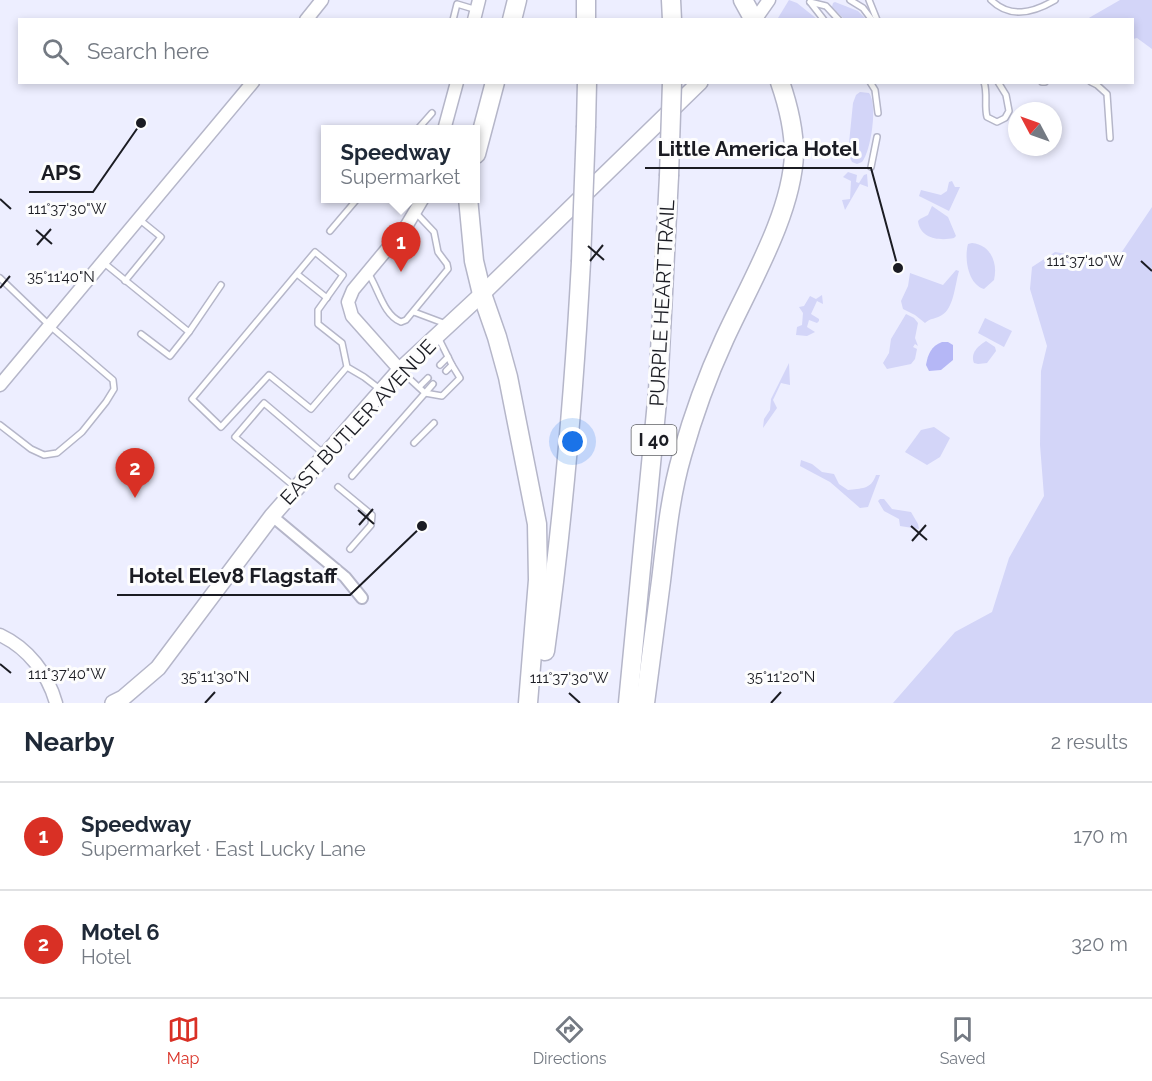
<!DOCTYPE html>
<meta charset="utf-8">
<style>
:root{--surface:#fff;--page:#f2f2f3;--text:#1f2937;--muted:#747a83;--line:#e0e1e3;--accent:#d93025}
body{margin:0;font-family:Raleway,sans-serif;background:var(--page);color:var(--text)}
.compass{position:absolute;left:1008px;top:102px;width:54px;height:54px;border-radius:50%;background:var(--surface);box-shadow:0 3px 9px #0003;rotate:311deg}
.you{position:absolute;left:573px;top:442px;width:21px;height:21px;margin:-15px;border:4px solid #fff;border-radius:50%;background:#1a73e8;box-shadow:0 0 0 9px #1a73e833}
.badge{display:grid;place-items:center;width:39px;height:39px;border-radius:50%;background:var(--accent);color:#fff;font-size:20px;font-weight:700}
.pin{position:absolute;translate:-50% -50px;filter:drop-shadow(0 2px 3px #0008)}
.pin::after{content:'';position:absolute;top:32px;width:21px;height:18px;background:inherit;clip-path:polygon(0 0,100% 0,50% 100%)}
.popup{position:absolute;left:321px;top:125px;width:159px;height:78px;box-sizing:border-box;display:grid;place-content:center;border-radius:0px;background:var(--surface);filter:drop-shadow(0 2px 4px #0005);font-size:20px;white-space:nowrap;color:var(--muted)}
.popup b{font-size:22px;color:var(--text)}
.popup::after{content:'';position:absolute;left:50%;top:100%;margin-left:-12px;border:12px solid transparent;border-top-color:var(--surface)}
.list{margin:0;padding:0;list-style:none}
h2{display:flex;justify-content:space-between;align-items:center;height:78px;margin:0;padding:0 24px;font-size:26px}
h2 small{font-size:20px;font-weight:400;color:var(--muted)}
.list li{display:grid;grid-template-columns:39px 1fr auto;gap:18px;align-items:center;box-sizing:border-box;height:108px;padding:0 24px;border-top:2px solid var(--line)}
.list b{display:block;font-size:22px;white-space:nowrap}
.list p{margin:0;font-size:20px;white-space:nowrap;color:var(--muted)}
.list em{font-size:20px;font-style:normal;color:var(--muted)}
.icon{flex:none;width:33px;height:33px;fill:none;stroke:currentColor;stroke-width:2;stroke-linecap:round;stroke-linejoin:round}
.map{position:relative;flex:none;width:1152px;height:703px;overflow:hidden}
.search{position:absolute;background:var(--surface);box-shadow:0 3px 9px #0003;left:18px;right:18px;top:18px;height:66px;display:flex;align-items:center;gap:15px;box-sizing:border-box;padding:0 21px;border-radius:0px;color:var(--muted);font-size:22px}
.sheet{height:294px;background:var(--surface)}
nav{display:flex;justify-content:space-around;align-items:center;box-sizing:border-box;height:84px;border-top:2px solid var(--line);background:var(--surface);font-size:16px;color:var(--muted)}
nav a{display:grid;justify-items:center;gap:3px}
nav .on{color:var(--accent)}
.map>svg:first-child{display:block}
.green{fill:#d3d5f8}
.water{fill:#b5b7f6}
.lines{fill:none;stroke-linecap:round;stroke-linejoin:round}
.service-casing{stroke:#b5b6c9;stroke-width:8}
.minor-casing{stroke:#b5b6c9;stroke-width:14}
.tertiary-casing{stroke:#b5b6c9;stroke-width:15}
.primary-casing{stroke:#b5b6c9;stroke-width:18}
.motorway-casing{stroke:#b5b6c9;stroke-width:21}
.service{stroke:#fff;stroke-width:5}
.minor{stroke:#fff;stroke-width:10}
.tertiary{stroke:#fff;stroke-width:12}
.primary{stroke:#fff;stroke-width:15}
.motorway{stroke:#fff;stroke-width:18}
.motorway-bridge-casing{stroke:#b5b6c9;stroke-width:21;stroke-linecap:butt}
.motorway-bridge{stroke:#fff;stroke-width:18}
.ticks{fill:none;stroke:#1b1c23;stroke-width:2}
.labels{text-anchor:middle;stroke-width:6;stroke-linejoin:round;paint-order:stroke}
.shield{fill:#fdfdfd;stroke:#5f6064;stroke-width:1.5}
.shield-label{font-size:18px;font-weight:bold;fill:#1b1c23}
.street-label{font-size:20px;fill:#1b1c23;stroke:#fdfdfd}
.ticks-label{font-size:15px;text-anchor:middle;fill:#1b1c23;stroke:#fdfdfd;stroke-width:6;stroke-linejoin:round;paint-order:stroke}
.leader{fill:none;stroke:#1b1c23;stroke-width:2}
.callout-dot{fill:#1b1c23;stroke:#fdfdfd;stroke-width:2}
.callout-label{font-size:21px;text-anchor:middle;font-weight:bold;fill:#1b1c23;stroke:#fdfdfd;stroke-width:6;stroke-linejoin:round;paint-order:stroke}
</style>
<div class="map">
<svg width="1152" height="703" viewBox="0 0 1152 703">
<rect width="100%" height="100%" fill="#edeeff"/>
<g class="green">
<polygon points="789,0 797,3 817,19 779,19 778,18"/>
<polygon points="1120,0 1152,0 1152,49 1137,38 1133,39 1132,20 1087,19"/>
<polygon points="835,2 858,11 866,19 844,19 832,7 833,3"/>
<path d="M860 92 869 93C878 104 871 151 862 162L857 164 852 162 848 153 853 103 856 95Z"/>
<polygon points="848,172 857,175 856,182 859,183 864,175 867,174 868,187 860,184 845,210 842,200 850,199 851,181 843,177"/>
<polygon points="952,181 955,187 960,187 949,211 919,196 921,190 941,195 947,191 949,182"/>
<path d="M932 206 948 217 956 236 954 238C940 241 920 239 918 221L920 219 928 215Z"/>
<polygon points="1152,207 1152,703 893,703 955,632 992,612 1009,558 1044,496 1040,445 1041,371 1047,346 1030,289 1032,267 1055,252 1115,262"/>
<path d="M972 243C991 245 998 263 994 280L984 289C968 285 964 258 968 244Z"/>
<path d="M956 270 959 271C955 284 954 308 942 315 936 319 930 318 925 323L915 315 903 309 901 301 908 286 910 273 943 285Z"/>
<polygon points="822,295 823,304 817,301 811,314 819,319 819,321 817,323 809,320 807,327 815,332 807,336 796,335 797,327 802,325 803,313 799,307 804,306 810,296 816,299"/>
<polygon points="906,314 914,318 918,323 915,338 918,346 915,344 913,347 917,349 915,359 911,364 887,369 883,363 889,353 891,339"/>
<polygon points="985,318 1012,331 1004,347 978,333"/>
<path d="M986 341 995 347 996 351 987 363 978 364 974 363C970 353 978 346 986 341Z"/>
<polygon points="789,363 790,385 781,383 773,400 777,408 763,428 764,419 770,410 771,399"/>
<polygon points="934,427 950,438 940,457 927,465 905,452 921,430"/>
<path d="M801 460 812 464 822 472 834 474 839 484 848 490C861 488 871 490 876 475H880L868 507 860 508 830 482 800 466Z"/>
<polygon points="880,499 884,499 892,509 911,512 918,524 919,529 900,526 899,519 884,511 878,501"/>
</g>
<path class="water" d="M942 342H948L953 345V360L941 370 929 371 926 365C928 354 931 346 942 342Z"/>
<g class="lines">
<g class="service-casing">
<g id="service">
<polyline points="850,0 863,8 872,20"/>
<polyline points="869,0 877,20"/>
<path d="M991 0C1010 19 1033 13 1055 0"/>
<polyline points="810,2 826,6 839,20"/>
<polyline points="810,2 824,20"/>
<polyline points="453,20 457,4 477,10"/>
<polyline points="870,82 875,90 878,113"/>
<path d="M984 82C988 94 984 105 987 117L997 122 1005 118 1009 111 1006 95 998 82"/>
<polyline points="1042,82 1045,82"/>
<polyline points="1091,82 1097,85 1107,94 1110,138"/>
<polyline points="417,130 432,113"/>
<polyline points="871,167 877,137"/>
<polyline points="330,231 358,198"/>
<polyline points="104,263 189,332 221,285"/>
<path d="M368 273C378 287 383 315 401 322L406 320 448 269 447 264 438 252 434 232 416 213"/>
<polyline points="297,274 327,298"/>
<polyline points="0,278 49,325 113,380 114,389 106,402 82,432 57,453 44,455 31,449 0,425"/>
<polyline points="125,281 161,237 140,220"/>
<polyline points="414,312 446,324"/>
<polyline points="141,334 170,356 189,332"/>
<polyline points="438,337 452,365 446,371"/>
<polyline points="440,365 448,357"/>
<polyline points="347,367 342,343 318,324 318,310 343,275 315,252 192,399 221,427 269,375 311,409 347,367 364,377 381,390"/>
<polyline points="401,371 425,393 442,396 460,378 452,365"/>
<polyline points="419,387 428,378"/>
<polyline points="414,443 434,423"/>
<polyline points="352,476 433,384"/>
<polyline points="295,487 235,437 264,403 324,454"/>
<polyline points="338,487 372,515 371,525 350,549"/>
</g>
</g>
<g class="minor-casing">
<polyline id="minor" points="272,516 345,577 362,598"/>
</g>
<g class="tertiary-casing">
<g id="tertiary">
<polyline points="306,20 322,0"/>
<polyline points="474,20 479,0"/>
<polyline points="755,20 769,0"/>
<polyline points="444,130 457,82"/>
<polyline points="400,370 352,316 348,302 353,290 407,225 423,198"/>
<polyline points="0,385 253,82"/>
<path d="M0 635C28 648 48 674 56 703"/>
</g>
</g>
<g class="primary-casing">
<polyline id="primary" points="113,703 123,698 158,668 272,516 400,370 482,294 700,82"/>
</g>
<g class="motorway-casing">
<g id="motorway">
<polyline points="586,0 586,20"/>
<polyline points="671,0 672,20"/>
<polyline points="743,0 754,20"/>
<polyline points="512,20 517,0"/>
<polyline points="586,126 587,82"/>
<polyline points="476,154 495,82"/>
<polyline points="468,198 474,261 482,294 497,337 508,377 537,524 538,580 528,703"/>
<path d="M545 651C563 522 574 392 581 262"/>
<polyline points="628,703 658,391 669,176"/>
<path d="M645 703C650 662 656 622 661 581 666 539 670 496 682 455 693 416 707 377 724 340 749 285 792 214 794 154 794 129 788 105 780 82"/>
</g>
</g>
<use href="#service" class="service"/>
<use href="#minor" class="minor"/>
<use href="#tertiary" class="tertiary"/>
<use href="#primary" class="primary"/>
<use href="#motorway" class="motorway"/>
<g class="motorway-bridge-casing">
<g id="motorway-bridge">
<polyline points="669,176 672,82"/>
<polyline points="581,262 586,126"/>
</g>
</g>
<use href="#motorway-bridge" class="motorway-bridge"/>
</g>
<path class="ticks" d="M0 199 11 209M36 230 52 244M37 245 51 229M588 246 604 260M590 261 603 245M1141 261 1152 271M0 288 10 276M358 510 374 524M359 525 373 509M911 526 927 540M912 541 926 525M0 664 11 673M569 693 580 703M205 703 215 692M771 703 781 692"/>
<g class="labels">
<rect class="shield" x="631.5" y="425" width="45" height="30" rx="4.5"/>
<g class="shield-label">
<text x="654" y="446">I 40</text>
</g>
<g class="street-label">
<text transform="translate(662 303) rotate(-87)" y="7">PURPLE HEART TRAIL</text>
<text transform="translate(358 422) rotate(-47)" y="7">EAST BUTLER AVENUE</text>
</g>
</g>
<g class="ticks-label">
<text x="67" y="214">111°37'30"W</text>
<text x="1085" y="266">111°37'10"W</text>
<text x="61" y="282">35°11'40"N</text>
<text x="67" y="679">111°37'40"W</text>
<text x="215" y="682">35°11'30"N</text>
<text x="781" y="682">35°11'20"N</text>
<text x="569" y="683">111°37'30"W</text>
</g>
<path class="leader" d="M898 268L871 168H645M141 123L93 192H29M422 526L350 595H117"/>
<g class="callout-dot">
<circle cx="898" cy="268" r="6"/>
<circle cx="141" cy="123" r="6"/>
<circle cx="422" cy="526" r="6"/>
</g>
<g class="callout-label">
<text x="758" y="156">Little America Hotel</text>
<text x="61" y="180">APS</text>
<text x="233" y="583">Hotel Elev8 Flagstaff</text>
</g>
</svg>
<svg class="compass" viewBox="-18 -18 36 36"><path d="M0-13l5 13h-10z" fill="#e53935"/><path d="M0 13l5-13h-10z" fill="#747a83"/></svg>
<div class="you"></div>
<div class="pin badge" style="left:401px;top:272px">1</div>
<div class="popup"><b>Speedway</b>Supermarket</div>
<div class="pin badge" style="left:135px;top:498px">2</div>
<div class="search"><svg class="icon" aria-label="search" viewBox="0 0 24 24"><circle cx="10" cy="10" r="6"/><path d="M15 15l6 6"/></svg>Search here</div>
</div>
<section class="sheet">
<h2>Nearby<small>2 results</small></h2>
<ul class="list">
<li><span class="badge">1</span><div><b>Speedway</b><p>Supermarket · East Lucky Lane</p></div><em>170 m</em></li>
<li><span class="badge">2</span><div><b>Motel 6</b><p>Hotel</p></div><em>320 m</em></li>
</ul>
</section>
<nav>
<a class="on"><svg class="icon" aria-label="map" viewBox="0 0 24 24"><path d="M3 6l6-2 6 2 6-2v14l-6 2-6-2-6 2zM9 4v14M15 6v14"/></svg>Map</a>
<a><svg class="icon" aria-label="directions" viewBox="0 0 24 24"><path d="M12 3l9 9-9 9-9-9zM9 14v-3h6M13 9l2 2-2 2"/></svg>Directions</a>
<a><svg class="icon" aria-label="saved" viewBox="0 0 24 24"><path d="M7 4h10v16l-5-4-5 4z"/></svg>Saved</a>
</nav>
